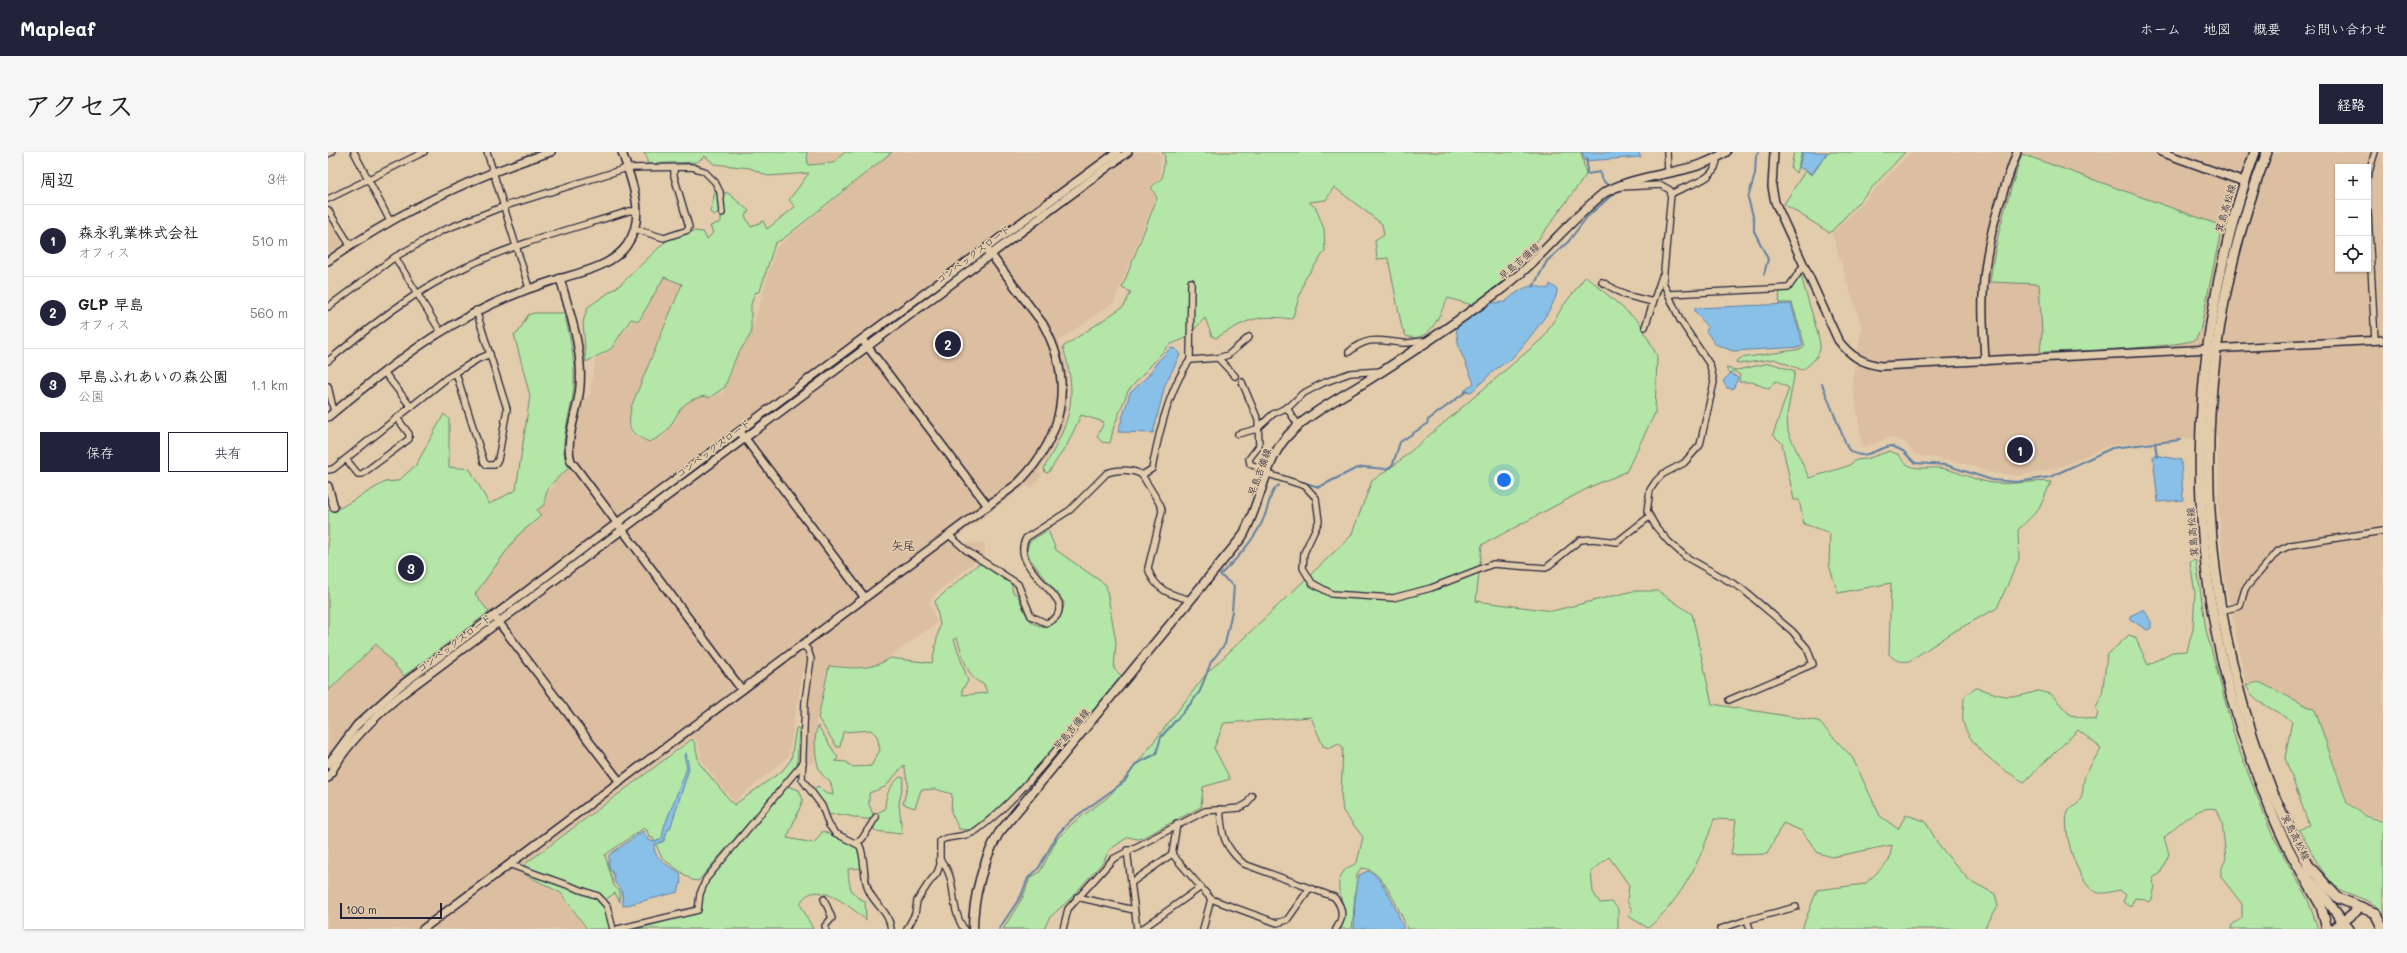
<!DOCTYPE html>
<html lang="ja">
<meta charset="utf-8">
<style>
:root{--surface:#fff;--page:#f6f6f6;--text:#202124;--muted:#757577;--line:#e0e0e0;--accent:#22223b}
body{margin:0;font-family:Mali,"Klee One",sans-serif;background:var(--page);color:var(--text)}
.controls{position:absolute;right:12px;top:12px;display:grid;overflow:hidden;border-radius:0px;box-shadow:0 1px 3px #0004}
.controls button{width:36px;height:36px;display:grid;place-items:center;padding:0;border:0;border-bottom:1px solid var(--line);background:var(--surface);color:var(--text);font:20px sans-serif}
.scale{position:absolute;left:12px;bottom:10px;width:102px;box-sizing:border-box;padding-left:4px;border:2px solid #22223b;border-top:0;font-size:11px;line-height:14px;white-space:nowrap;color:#22223b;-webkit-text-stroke:3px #e2ccac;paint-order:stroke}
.you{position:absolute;left:1176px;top:328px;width:14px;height:14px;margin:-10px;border:3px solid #fff;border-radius:50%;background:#1a73e8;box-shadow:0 0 0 6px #1a73e833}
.badge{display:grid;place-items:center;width:26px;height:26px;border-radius:50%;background:var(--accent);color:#fff;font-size:13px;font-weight:700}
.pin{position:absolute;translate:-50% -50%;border:2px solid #fff;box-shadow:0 1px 4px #0006}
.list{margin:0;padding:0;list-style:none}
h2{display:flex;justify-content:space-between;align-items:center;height:52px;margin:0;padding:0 16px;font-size:17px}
h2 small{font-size:13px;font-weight:400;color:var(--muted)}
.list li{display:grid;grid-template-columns:26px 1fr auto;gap:12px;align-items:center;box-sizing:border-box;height:72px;padding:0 16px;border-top:1px solid var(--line)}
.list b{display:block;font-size:15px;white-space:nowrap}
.list p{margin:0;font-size:13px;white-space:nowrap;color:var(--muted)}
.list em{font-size:13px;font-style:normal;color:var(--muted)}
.actions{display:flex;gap:8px;padding:12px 16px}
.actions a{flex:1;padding:9px 0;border:1px solid var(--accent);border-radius:0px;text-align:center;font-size:14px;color:var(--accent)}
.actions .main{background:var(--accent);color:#fff}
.icon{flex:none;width:22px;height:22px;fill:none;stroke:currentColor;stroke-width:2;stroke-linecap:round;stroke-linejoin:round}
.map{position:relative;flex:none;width:2055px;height:777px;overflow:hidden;border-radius:0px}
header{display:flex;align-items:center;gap:24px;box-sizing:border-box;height:56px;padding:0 20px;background:var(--accent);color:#fff}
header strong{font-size:19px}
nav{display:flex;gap:22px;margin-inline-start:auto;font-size:14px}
.intro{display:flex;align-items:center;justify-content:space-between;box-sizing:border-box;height:96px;padding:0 24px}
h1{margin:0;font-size:28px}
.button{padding:10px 18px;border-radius:0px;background:var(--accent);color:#fff;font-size:14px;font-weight:700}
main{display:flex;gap:24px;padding:0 24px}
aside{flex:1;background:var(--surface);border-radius:0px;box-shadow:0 1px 3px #0004}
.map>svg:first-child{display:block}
.built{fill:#dcbea1;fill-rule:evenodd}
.green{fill:#b4e6a7;stroke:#6b8471;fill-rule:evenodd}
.water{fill:#89c0e7;stroke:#6081a2}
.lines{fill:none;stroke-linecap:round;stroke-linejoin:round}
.stream{stroke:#6081a2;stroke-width:2}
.minor-casing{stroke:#22223b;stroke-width:8}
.tertiary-casing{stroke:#22223b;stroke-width:10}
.secondary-casing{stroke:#22223b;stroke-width:11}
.primary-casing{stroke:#22223b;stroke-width:12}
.trunk-casing{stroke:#22223b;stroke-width:12}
.minor{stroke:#e2ccac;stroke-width:5.5}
.tertiary{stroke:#e2ccac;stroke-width:7}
.secondary{stroke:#e2ccac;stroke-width:8}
.primary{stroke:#e2ccac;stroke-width:9}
.trunk{stroke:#e2ccac;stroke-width:9}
.labels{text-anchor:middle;stroke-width:3.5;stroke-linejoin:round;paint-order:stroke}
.street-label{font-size:10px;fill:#22223b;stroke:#e2ccac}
.quarter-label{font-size:12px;fill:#22223b;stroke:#e2ccac}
</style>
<header>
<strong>Mapleaf</strong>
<nav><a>ホーム</a><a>地図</a><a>概要</a><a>お問い合わせ</a></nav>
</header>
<div class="intro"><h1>アクセス</h1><a class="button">経路</a></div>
<main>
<aside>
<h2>周辺<small>3件</small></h2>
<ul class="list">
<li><span class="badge">1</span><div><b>森永乳業株式会社</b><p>オフィス</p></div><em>510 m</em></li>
<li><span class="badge">2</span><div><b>GLP 早島</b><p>オフィス</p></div><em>560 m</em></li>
<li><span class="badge">3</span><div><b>早島ふれあいの森公園</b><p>公園</p></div><em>1.1 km</em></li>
</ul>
<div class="actions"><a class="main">保存</a><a>共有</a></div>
</aside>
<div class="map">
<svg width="2055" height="777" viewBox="0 0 2055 777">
<rect width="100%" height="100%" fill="#e2ccac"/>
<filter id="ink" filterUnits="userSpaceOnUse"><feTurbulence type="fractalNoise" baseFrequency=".025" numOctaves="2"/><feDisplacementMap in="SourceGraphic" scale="8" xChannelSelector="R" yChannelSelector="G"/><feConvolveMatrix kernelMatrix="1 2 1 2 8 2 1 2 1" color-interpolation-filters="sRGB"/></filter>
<g filter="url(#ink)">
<g class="built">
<polygon points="480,0 515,0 505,10 482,12"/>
<polygon points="564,0 831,0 833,4 831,26 820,34 827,45 786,150 731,189 739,217 739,256 733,283 711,320 714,323 703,336 699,333 629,385 636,392 656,390 657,401 606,443 601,450 609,471 551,512 536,515 500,513 488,568 486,612 472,610 473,558 479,517 474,522 460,605 406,650 373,608 371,592 364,584 187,718 232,742 257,777 0,777 0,539 48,492 160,460 147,442 190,383 213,364 209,358 221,349 217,342 228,334 225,329 240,316 236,307 235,288 245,247 259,246 262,243 267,208 284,198 304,169 312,170 336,126 353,132 302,255 300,275 305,284 321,291 333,287 348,270 354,253 364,246 378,244 381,247 394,241 398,235 409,205 423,182 448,96"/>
<path d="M1583 0H2055V668L2039 663 2020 650 1987 558 1931 529 1918 532 1896 423 1890 348V284L1782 293 1732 315 1691 324 1662 320 1627 309 1587 303 1577 290 1562 285 1535 296 1524 229 1534 176 1504 82ZM2010 15H2040V117H2010Z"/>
<polygon points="0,67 14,88 13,93 0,102"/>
</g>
<g class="green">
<path d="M315 0H479L480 13 505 11 517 0H564L455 87 447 91 432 139 427 141 423 152V182L408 205 397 235 381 246 378 244C340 249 355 278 321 290 300 280 300 278 303 255L354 132 336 125 311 169 303 167 283 197 258 210 255 170 260 155 292 133 339 88 366 79 375 80 379 87 385 81 382 74 393 70V63L389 61 385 63 382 60 387 40 400 41 421 59 417 64 423 75 435 69 439 77 467 55 461 48 481 21 440 24 422 16 386 12 377 4 369 10 319 12V5Z"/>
<path d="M834 0H1253L1258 23 1216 80 1180 125 1144 153 1120 146C1110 164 1103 192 1078 184L1074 176 1060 106 1049 107 1047 89 1056 83 1054 72 1006 35 998 48 981 50 988 56 996 77 997 99 977 127 964 167C928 162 919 168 888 186L884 184 877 166 858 186 841 193 800 239 786 274 782 291 774 290 769 285 776 270 753 263 739 293 720 321 717 320 716 316C742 270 751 247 735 195L796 154 803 140 794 136 829 46 823 35 834 26 837 4Z"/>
<polygon points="1466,0 1474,0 1468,21 1463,16"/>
<polygon points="1500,0 1577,0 1502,81 1456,52 1477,19 1484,23"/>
<path d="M1694 2 1894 74 1872 179 1868 187C1853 196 1736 200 1712 200L1714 181 1711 132 1662 130C1667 86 1680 45 1694 2Z"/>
<path d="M1473 122C1475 135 1494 189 1492 197 1490 206 1480 214 1474 218L1446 207 1410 212 1408 210 1413 206 1474 197 1477 194 1464 151H1451L1452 139 1462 138Z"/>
<path d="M1258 124 1312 171 1329 204 1327 261 1298 320 1264 334 1154 393 1148 449 1224 459 1305 439H1330L1364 462 1384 552 1490 569 1524 605 1552 664 1570 677 1578 663 1597 669 1612 695 1641 728 1667 742 1670 754 1656 777H1474L1489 738 1537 732 1561 709 1564 693 1504 705 1490 701 1474 679 1455 671 1439 702 1403 703 1408 668 1386 667C1372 709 1355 746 1320 776L1300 764 1304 758 1299 749 1301 733 1281 705 1263 720 1265 740 1272 751 1284 750 1290 757V777H1080C1071 760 1055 715 1033 716L1029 722 1024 777H1012C1027 756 1000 741 1016 719 1018 716 1025 713 1029 711L1035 685 1015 659 1013 643 1015 595 1010 591 1001 596 995 594 983 565 896 571 886 596 902 627 875 635 873 655 816 685 810 687 800 685 781 698 776 709 742 747 721 766 716 777H675L695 745 702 726 712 720 729 687 745 671 780 645 804 618 879 521 1023 384 1044 329 1069 311 1215 186 1235 154Z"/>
<path d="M206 161H236C242 184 247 207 246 231 246 257 227 293 241 316 228 327 216 335 217 352L209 358 213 364 190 383 147 442 161 460 76 524 48 492 0 539V359L12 356 57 330 70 329 88 313 116 262 121 267V315L142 317 161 352 188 338 202 244 186 182 190 181 200 163Z"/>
<path d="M1442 211 1467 219 1459 263 1460 280 1481 326 1520 314 1528 308 1538 307 1562 299 1571 303C1582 323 1599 313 1618 317 1633 321 1649 329 1665 331 1685 333 1705 328 1723 330L1711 357 1690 378 1691 407 1669 456 1627 479 1581 509C1572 510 1567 509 1561 502L1563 431 1510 441 1501 413 1502 381 1476 372 1471 348H1466L1454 291 1445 283 1461 236 1447 229 1441 237 1424 230H1411L1412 223 1406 219 1401 221 1398 216 1409 218Z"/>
<path d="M720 378 728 398 778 433 788 490 786 517 795 525 753 572 745 573 681 647 648 675 642 678 631 677 623 660 624 642 607 637 593 638 587 656 575 652 580 632 576 613 557 635 541 641V652L545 663 557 657C557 644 562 633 572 625L576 626 571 651 574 682 547 679 543 667C526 668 520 660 501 663L493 648 484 638 490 634 497 641 505 643C503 623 499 631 492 619 487 609 485 584 490 574L510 606 507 609 519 610 523 615 543 614 552 598 549 584 543 578 515 580 512 595H509L490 566 501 514C523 516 543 519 562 506L604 511 612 472 607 449 649 413 654 412 683 430 685 441 689 442C693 450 697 465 704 470 720 482 736 467 736 450L702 407 699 398 701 390ZM629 486C635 501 638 528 656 532L659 541 635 543 634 538 640 529 626 487Z"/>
<path d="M1865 408 1868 409 1878 478 1908 590 1943 680 1980 748 1990 777H1903L1904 773 1914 766V752L1893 725V718L1898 707 1894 670 1889 657C1870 652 1849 673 1836 686L1841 702 1832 722 1826 725 1824 731 1827 734 1824 748 1820 750 1815 747 1807 746 1802 755 1795 750 1798 743 1792 738C1785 739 1774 743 1768 740 1750 733 1733 677 1740 660 1742 655 1748 653 1751 649 1756 642 1754 636 1756 628 1758 618 1768 606 1773 596L1750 578 1696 630C1676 619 1643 596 1636 573 1633 566 1636 553 1636 545L1648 536 1676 544H1692L1710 539 1723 542 1742 563 1768 568 1770 561 1768 555 1774 543 1779 503 1801 483 1807 485 1820 513 1844 500 1859 499 1865 477 1867 441 1862 411Z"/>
<path d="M1931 530 1987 558 2019 651 2038 664 2055 670V763C2049 747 2020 745 2006 733 1993 722 1981 694 1971 678L1981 673 1957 606 1964 569C1950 559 1924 550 1918 533Z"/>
<polygon points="468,576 471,576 469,614 370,729 364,728 334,706 325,686 321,685 319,678 316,676 277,703 286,734 292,739 292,750 287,741 274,750 283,777 259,777 233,741 192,720 197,712 364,587 367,592 371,611 406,653 454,619 463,608"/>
<path d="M459 634 471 638 475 648 459 686 486 691 495 679 529 695 533 701 534 716 520 717C521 733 521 743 537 749L538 768C524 756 486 723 472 752L485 777H309L372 760 373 746 378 730Z"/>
</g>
<g class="water">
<polygon points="1254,0 1310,0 1313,5 1257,9"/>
<polygon points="1475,0 1499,0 1484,22 1471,15"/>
<path d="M1222 132 1229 137C1231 152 1193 197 1182 208 1179 211 1174 212 1171 215 1161 222 1153 232 1143 240L1136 239 1146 231 1131 196 1128 176 1164 151 1177 150C1185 143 1198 132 1209 134 1215 136 1216 137 1221 136Z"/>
<polygon points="1463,152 1475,193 1473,195 1405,199 1387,192 1378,179 1380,176 1367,159 1367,156"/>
<polygon points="843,196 848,197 852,203 837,233 825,281 790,280 802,241 820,224 829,210"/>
<polygon points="1403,221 1410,226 1405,237 1399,236 1395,229"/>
<polygon points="1827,303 1853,308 1855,348 1830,350 1825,305"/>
<polygon points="1816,457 1823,470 1823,476 1819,478 1802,467 1802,464"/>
<path d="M358 601 361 617 342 677H340L336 689 326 693C325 708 343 714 352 721L353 730 350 740 295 754 294 739 287 731 286 723 281 715V703L315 679 320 688 327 690 334 686 336 675 359 616 356 603Z"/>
<path d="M1040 719C1055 723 1070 762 1076 777H1026L1027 747 1031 723Z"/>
</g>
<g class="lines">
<g class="stream">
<polyline points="1430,0 1428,4 1427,22 1420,46 1426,68 1426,79 1440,107 1436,122"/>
<polyline points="1259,7 1259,22 1272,20 1273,26 1280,34"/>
<polyline points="1205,135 1219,109 1240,90 1259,65 1285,42"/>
<path d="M1494 232 1520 297C1536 311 1547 296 1564 294L1575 299 1587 311 1618 313 1664 328 1689 330 1722 325 1784 296 1852 288"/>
<polyline points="1827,291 1829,305"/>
<polyline points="974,330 991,335 1027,317 1035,315 1058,317 1062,315 1065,312 1072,290 1099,272 1100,268 1139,239"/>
<path d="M671 777 693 744 700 726 710 717 730 682 743 668 796 630 808 612 828 602 833 585 864 550 872 539 883 510 897 492 904 459 906 434 892 423C909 407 929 385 937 363 941 353 942 339 951 333"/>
</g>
<g class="minor-casing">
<g id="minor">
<polyline points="26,0 62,69"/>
<polyline points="159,0 201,136"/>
<polyline points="1339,0 1340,20"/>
<polyline points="0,2 4,0"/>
<path d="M1389 6C1389 30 1358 32 1343 42L1335 130 1352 168 1382 213 1386 230 1372 293 1356 311 1335 322 1328 329 1322 338 1319 359 1328 375 1341 390 1358 405 1413 436 1464 479 1479 496 1485 512 1401 548"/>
<polyline points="2040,23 2047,0"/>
<polyline points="1292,35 1333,33 1342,38 1343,42"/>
<polyline points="0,47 96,0"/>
<polyline points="0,58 22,93"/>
<polyline points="2040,60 2047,188"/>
<polyline points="307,77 336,86 360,78 361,75 346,24 346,16"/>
<polyline points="67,105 112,179"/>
<polyline points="1274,130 1297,143 1325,150"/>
<polyline points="1341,142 1460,136 1476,113"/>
<polyline points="0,155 67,105 113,79 174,55 299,16 364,15 376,19 387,30 392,40 394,61"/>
<polyline points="1317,175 1334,124"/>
<path d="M1021 200C1040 183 1053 189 1075 191 1083 192 1091 188 1100 189"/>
<polyline points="890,206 907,224"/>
<polyline points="862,208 863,130"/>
<path d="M0 209C44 173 88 137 140 114 191 90 248 76 301 59H309"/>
<polyline points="56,220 83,255"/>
<polyline points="128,221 156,310 159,313 166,313 170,308 179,257 148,158"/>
<polyline points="914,230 930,268 931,294 921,307 922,312 941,320"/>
<polyline points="0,234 6,260"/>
<polyline points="958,255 971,274"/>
<polyline points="910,282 929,277 945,262 962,254 974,242 995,231 1022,221 1055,219"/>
<polyline points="18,307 30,322 34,322 81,287 81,282 69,266"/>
<polyline points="0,318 5,317 119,226 150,207 162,202"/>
<polyline points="940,322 977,334 988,346 991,369 976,401 975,416 984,431 1004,442 1065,446 1103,436 1165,412 1218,416 1252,388 1265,387 1289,390 1321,365"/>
<path d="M814 323 824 317C830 284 842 235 862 208L890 206 900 203 921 185"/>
<path d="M621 383 639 399 690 432 703 464 718 471C729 467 732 462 731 451 721 432 684 410 698 386L742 358 779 321C789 317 805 317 814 323L833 354 834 359 820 416C826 438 843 443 863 448"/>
<polyline points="1893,459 1912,454 1917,437 1950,399 1963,393 2055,379"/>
<path d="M475 493 480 498 483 507 477 549 474 627 494 654 501 673 507 681 532 694C538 709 534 729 543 743 551 756 561 761 563 777"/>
<path d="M892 657C894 683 895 694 916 712L1006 745C1015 755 1016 766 1008 777"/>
<polyline points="849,672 844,702 883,747 949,771 959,768 981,737"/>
<polyline points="528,691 534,687 548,665"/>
<polyline points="799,698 809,777"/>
<path d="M612 708C631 727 620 754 636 777"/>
<polyline points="183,713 270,744 279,754 285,777"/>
<polyline points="803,731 844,702"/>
<polyline points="749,745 806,758"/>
<polyline points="496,747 504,766 497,774 498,777"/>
<polyline points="1419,768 1468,755"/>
<polyline points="290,777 370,758 372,742 378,727 475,611"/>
<path d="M579 777 587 762 589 749 600 732 609 721 612 713V689C619 683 637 687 649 678 687 650 716 611 747 576L757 575"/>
<polyline points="735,777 740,757 785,707 877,659 911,656 919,652 924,644"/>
<polyline points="814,777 873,735"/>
<polyline points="875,777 883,747"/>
<polyline points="1392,777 1419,768 1422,777"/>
</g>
</g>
<g class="tertiary-casing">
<g id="tertiary">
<path d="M1446 0 1444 35 1447 50 1510 188C1522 204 1534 211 1553 214L2055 188"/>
<polyline points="1833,0 1916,30"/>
<path d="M0 109C69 61 142 25 223 0"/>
<path d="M232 126C242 162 255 197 252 234 251 257 236 288 243 309L414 538"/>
<polyline points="536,190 660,354"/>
<path d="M1657 209C1656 188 1654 166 1655 145 1656 94 1672 47 1689 0"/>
<path d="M0 265C71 206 132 158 221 130 247 121 282 117 299 93 319 63 304 31 294 0"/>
<polyline points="413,281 537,446"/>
<polyline points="0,334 6,355"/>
<polyline points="169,468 292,630"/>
<polyline points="0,612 29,573 71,535 534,187 789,0"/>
<path d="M0 626C17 593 45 566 73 543L800 0"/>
<path d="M95 777 690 331C736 285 747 230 715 172L658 96"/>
</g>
</g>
<g class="secondary-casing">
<path id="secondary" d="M645 777C645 746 655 708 671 681L914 385C931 356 937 311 956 288 976 263 1016 244 1042 227 1085 200 1127 171 1167 142 1209 112 1237 72 1276 41 1315 19 1363 24 1398 0"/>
</g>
<g class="primary-casing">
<g id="primary">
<path d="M1927 0C1857 194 1852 413 1924 608 1937 645 1951 683 1972 717 1978 726 1987 733 1994 741 2003 753 2011 766 2021 777"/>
<path d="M1939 0C1859 209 1862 427 1943 636 1954 665 1970 692 1984 720"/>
</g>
</g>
<g class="trunk-casing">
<g id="trunk">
<polyline points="1980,713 2010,746 2047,761 2055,777"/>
<polyline points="1973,719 1993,754 1999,777"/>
<polyline points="2006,777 2033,755"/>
</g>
</g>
<use href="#minor" class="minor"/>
<use href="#tertiary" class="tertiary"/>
<use href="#secondary" class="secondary"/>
<use href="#primary" class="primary"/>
<use href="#trunk" class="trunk"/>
</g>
</g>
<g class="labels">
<g class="street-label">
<text transform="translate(1897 56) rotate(-74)" y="4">箕島高松線</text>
<text transform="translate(645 102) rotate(-37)" y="4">コンベックスロード</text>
<text transform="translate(1191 109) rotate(-41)" y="4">早島吉備線</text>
<text transform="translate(385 296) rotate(-37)" y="4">コンベックスロード</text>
<text transform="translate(931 320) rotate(-70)" y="4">早島吉備線</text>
<text transform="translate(1864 380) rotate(-95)" y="4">箕島高松線</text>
<text transform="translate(126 491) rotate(-37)" y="4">コンベックスロード</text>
<text transform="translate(743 577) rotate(-50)" y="4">早島吉備線</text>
<text transform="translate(1968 685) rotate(63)" y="4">箕島高松線</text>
</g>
<g class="quarter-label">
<text x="575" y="398">矢尾</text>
</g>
</g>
</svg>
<div class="controls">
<button>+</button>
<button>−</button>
<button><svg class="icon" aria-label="locate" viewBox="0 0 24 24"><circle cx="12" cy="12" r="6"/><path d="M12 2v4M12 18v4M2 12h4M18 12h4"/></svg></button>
</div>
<div class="scale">100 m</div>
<div class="you"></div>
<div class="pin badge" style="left:1692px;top:298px">1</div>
<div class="pin badge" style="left:620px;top:192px">2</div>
<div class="pin badge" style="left:83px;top:416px">3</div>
</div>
</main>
